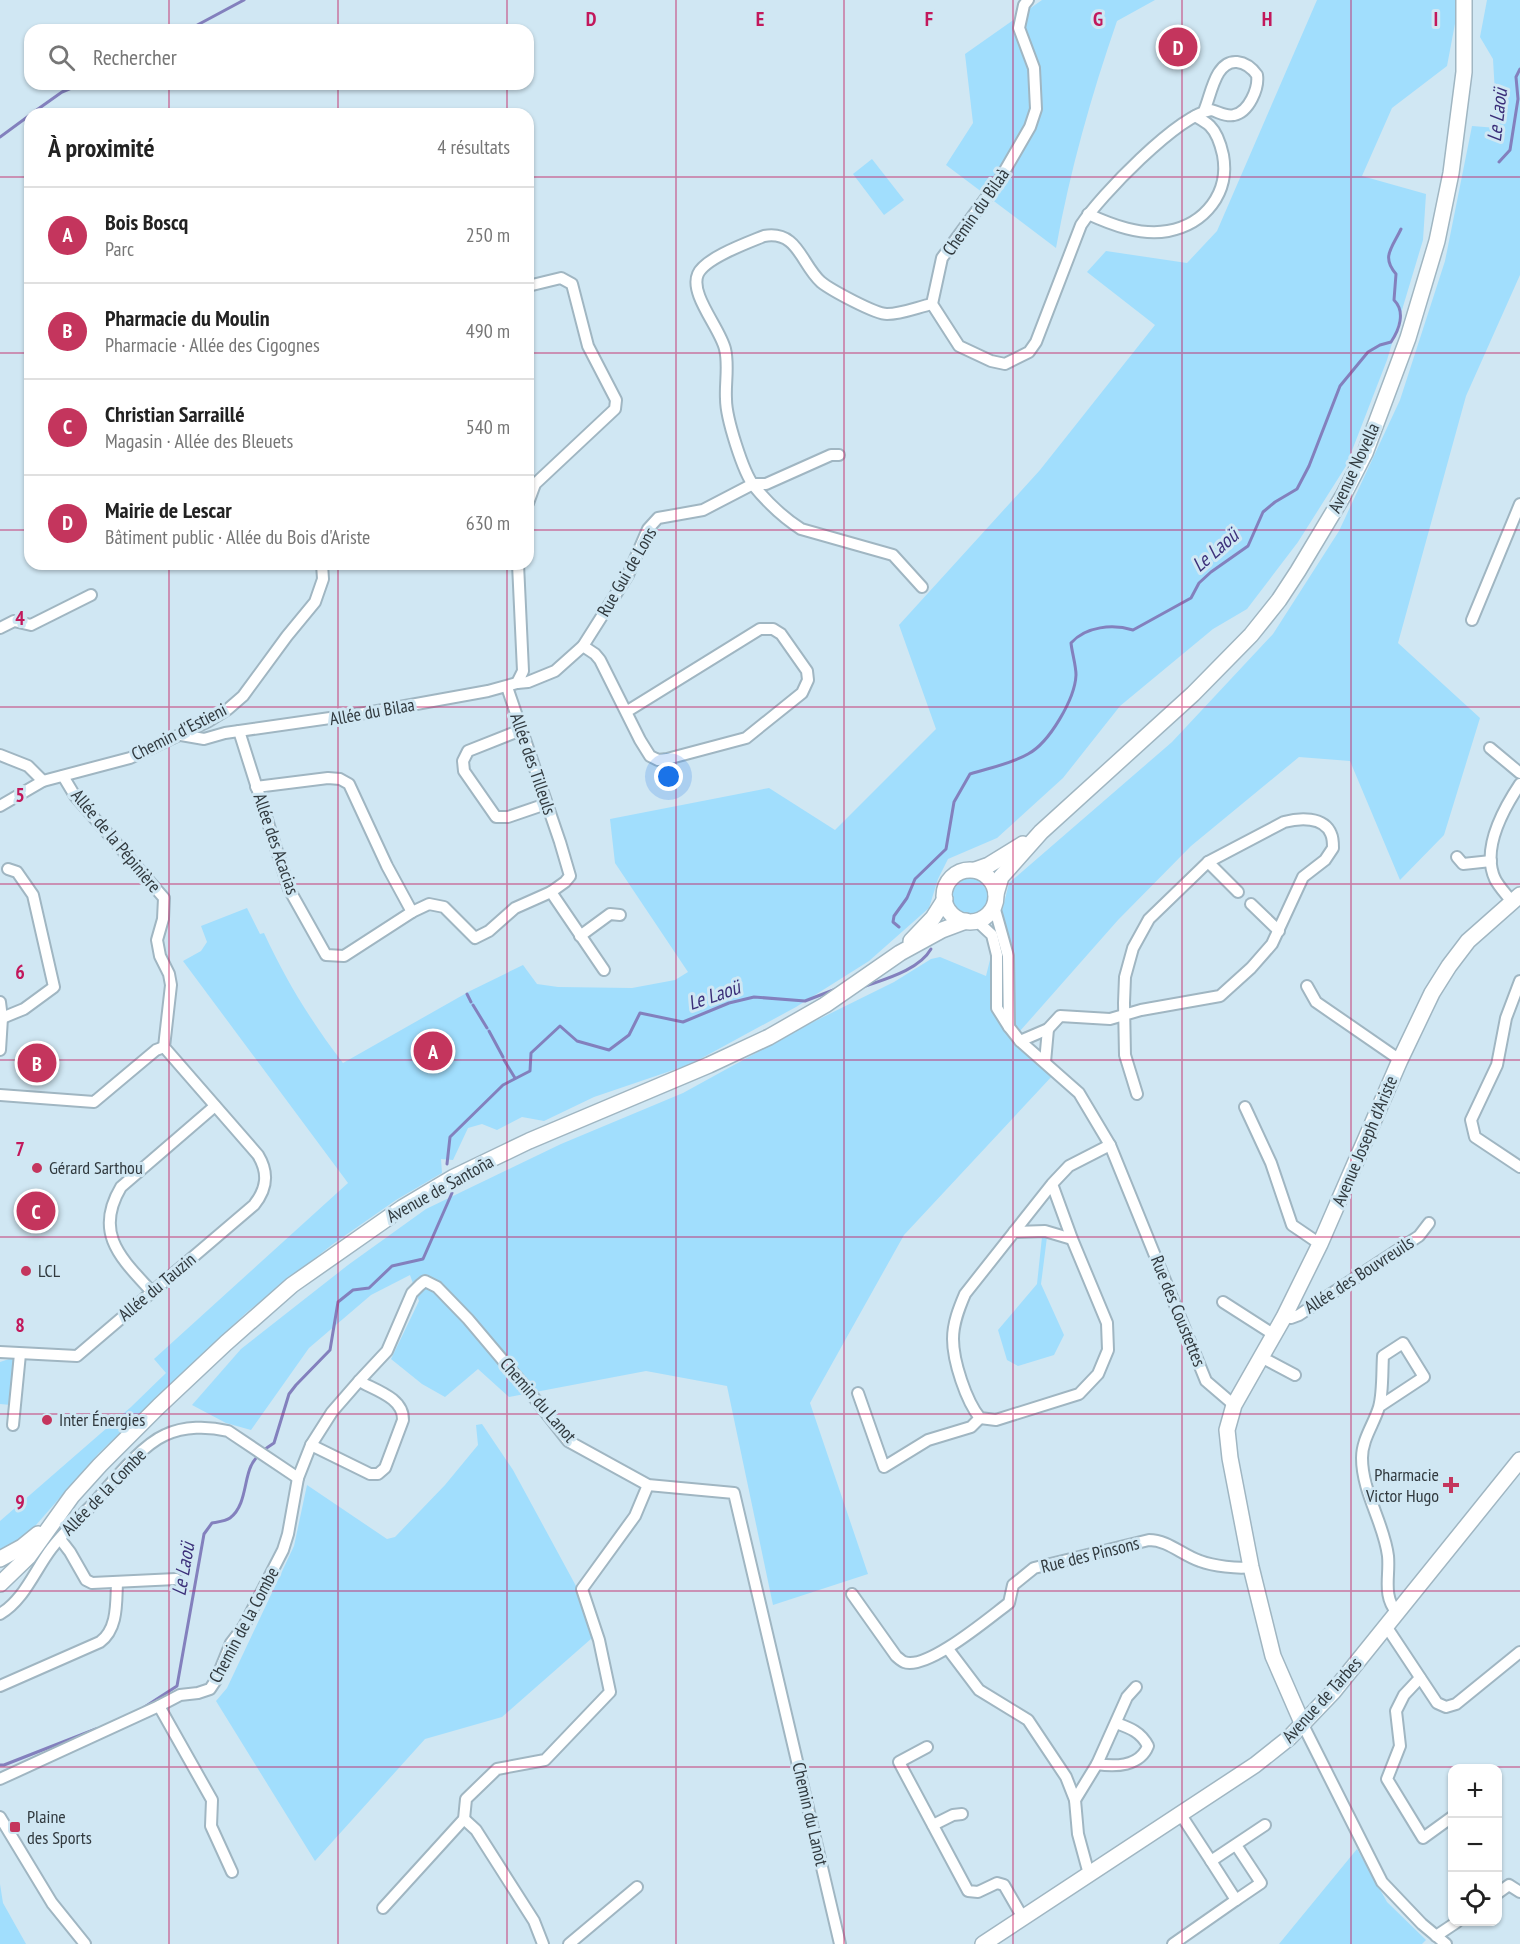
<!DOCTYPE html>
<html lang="fr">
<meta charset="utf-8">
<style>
:root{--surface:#fff;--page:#f6f6f6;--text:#222;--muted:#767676;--line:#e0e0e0;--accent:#c4355d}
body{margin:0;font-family:"PT Sans Narrow",sans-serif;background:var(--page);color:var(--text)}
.controls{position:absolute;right:18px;bottom:18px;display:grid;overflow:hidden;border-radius:12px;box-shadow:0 2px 4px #0004}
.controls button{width:54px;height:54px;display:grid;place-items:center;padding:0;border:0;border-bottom:2px solid var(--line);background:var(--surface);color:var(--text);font:30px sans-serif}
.you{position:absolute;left:669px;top:777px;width:21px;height:21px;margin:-15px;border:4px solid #fff;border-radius:50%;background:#1a73e8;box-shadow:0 0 0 9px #1a73e833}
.badge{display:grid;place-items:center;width:39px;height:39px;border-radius:50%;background:var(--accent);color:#fff;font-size:20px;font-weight:700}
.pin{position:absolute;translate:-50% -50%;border:3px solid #fff;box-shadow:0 2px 6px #0006}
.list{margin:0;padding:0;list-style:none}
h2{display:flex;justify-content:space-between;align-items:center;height:78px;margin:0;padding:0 24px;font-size:26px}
h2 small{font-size:20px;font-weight:400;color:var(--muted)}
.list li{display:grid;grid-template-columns:39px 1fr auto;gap:18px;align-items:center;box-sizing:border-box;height:96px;padding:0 24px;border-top:2px solid var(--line)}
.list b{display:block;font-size:22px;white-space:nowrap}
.list p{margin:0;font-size:20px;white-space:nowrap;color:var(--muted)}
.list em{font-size:20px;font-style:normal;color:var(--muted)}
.icon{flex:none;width:33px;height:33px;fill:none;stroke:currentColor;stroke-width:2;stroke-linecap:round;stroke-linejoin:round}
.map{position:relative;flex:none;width:1520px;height:1944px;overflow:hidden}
.search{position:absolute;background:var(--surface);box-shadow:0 2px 4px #0004;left:24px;top:24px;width:510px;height:66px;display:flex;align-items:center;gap:15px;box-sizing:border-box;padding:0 21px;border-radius:18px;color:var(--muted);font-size:22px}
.panel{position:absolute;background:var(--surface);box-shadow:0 2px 4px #0004;left:24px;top:108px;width:510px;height:462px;border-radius:18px}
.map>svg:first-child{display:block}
.green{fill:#a1defd}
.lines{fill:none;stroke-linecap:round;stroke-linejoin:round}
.stream{stroke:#8380bd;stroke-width:3}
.street-casing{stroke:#a0b6c2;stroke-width:14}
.secondary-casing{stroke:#a0b6c2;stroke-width:18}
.street{stroke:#fff;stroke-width:10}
.secondary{stroke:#fff;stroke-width:15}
.grid{fill:none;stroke:#c2185b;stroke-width:1.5;stroke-opacity:0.55}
.poi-dot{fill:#c4355d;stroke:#d0e7f3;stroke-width:2}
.labels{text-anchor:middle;stroke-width:6;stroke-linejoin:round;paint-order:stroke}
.street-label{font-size:18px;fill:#313a3f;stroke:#d0e7f3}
.poi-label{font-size:18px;fill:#313a3f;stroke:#d0e7f3;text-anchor:start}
.water-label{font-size:20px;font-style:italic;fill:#3b2f79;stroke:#d0e7f3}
.grid-label{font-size:20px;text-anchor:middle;font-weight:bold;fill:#c2185b;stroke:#d0e7f3;stroke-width:6;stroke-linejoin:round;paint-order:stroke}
</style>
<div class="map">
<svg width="1520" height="1944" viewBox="0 0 1520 1944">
<rect width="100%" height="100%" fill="#d0e7f3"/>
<g class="green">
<path d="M1042 0H1155L1117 21C1091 96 1070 171 1056 248L946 165 973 123 965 54Z"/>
<path d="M1317 0H1455L1457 13 1447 66 1392 108 1362 176 1426 194 1423 240 1387 360 1346 466 1298 542 1247 609 1213 629 1120 706 1063 778 997 838 948 859 938 879 929 908 869 961 796 1007 691 1064 594 1097 544 1121 522 1117 497 1130 482 1124 468 1128 453 1160 441 1159 442 1173 396 1200 333 1244 247 1312 99 1453 29 1533 0 1552V1521L131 1407 166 1373 154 1359 348 1183 183 961 201 951 207 942 201 926 247 908 260 934 264 933C285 979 312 1023 343 1063L470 991 523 965 537 984 558 987 632 988 675 980 688 972 615 863 610 819 769 788 835 830 936 729 899 625 1040 470 1155 325 1087 272 1106 251 1187 263 1217 231Z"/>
<polygon points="1487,0 1520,0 1520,275 1466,396 1398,643 1480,718 1444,835 1400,880 1350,761 1299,757 1191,846 1118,920 1013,1039 1054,1074 904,1235 810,1403 868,1574 773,1605 727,1386 646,1371 509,1397 478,1369 445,1397 422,1384 391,1359 419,1301 410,1275 371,1295 309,1348 251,1430 226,1423 192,1405 241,1349 348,1265 426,1209 561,1144 683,1093 807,1025 894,982 931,959 940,957 986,976 1009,883 1172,742 1273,634 1339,531 1400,400 1445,261 1472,126 1497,128 1493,59 1480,37"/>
<polygon points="872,159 904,200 884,215 853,174"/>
<circle cx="970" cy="895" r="19"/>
<polygon points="1042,1237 1047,1237 1041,1284 1064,1335 1054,1355 1018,1366 1007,1360 998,1330 1037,1284"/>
<polygon points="12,1358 16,1365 11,1405 0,1404 0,1362"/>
<polygon points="482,1424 513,1470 576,1586 592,1638 502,1717 425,1739 315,1861 216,1701 227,1688 294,1546 307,1485 387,1539 395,1537 445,1485 478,1445 476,1425"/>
<polygon points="1357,1849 1387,1902 1426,1940 1422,1944 1279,1944"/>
<polygon points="0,1884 3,1903 26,1944 0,1944"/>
</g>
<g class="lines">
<g class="stream">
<polyline points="188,30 244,0"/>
<polyline points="31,114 62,92 81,84"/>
<polyline points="0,137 30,115"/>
<polyline points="1499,162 1510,150 1518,99 1516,77 1520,69"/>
<path d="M899 927 893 922 894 916 907 898 915 879 946 849 954 802 970 774C989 768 1011 764 1028 754 1049 743 1075 699 1076 675 1076 665 1072 653 1071 643 1086 626 1113 624 1133 630L1191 598 1199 583 1211 572 1248 546 1263 512 1275 502 1297 489 1309 466 1340 386 1368 352 1380 345 1391 342C1399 330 1406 312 1394 300L1396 274C1381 257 1392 248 1401 229"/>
<path d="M863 987C885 979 919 970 931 949"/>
<polyline points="467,994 471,1002"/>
<polyline points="473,1005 487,1028"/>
<polyline points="489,1031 503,1057"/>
<polyline points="504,1060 515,1078"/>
<polyline points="447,1164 450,1137 503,1085 530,1071 531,1053 560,1026 577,1041 609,1050 629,1035 640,1013 683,1022 729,1003 754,997 805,1001 836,989"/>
<path d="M143 1708 177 1686 204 1534 212 1523C217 1522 226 1521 230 1518 246 1506 244 1480 251 1466 255 1457 266 1448 274 1443L289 1394 296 1385 330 1350 338 1302 353 1290 369 1288 392 1266 423 1259 452 1193"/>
<polyline points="0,1765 4,1765 96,1729"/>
</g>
<g class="street-casing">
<g id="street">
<path d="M1028 0 1024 5 1019 28 1034 68 1036 109 1030 127 1000 179 942 258 932 304 959 346 991 361 1005 364 1029 352 1036 342 1081 225C1100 196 1177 116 1211 110 1219 112 1226 117 1234 115 1249 112 1259 88 1257 75 1252 68 1246 63 1237 62 1215 60 1211 96 1204 111"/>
<path d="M1088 214C1112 225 1141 236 1168 231 1205 224 1230 193 1223 155 1221 146 1217 133 1210 126 1206 122 1200 119 1195 116"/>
<polyline points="528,286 561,278 572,284 588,346 616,400 615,409 535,484 528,503"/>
<path d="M922 587 893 555 801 529C784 518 767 502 754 486 743 472 726 418 726 399 725 383 729 365 725 349 720 328 689 294 698 274 705 258 747 243 764 236 798 230 801 264 821 282 831 290 875 314 887 314 902 314 918 307 932 304"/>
<polyline points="1472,620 1520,504"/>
<polyline points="0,628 14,621 31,625 91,595"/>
<polyline points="583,646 595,654 600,660 640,740 650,756 658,760 667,759 746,738 802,693 808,680 807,671 781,634 773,629 760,629 626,712"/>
<polyline points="517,683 523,671 518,564"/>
<polyline points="521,730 468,751 463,761 464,771 496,817 508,817 546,804"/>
<polyline points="239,731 289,889 326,955 344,956 412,912 429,904 444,907 475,938 489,931 515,908 551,892 565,882 570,876 560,842 507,687"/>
<polyline points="181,735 204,739 225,733 372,712 488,691 517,683 528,682 555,671 583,646 628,575 648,529 658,518 703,510 753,484 766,484 831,455 839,455"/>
<polyline points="1490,748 1520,773"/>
<polyline points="0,755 28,766 43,781"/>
<polyline points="256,787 328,778 340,779 349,784 387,866 412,912"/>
<polyline points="0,806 43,781 130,758 207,722 228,709 243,696 287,636 315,602 323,579 322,564"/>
<polyline points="1457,857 1463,864 1491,861"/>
<polyline points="1208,862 1238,892"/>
<polyline points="551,892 604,970"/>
<path d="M1512 902C1507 895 1499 887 1495 879 1481 849 1504 808 1520 784"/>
<polyline points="1251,904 1279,931"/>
<polyline points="994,906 1008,956 1009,1027"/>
<polyline points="977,921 992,935 997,955 997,1008 1009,1027 1020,1041 1079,1093 1110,1145 1206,1381 1234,1405"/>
<polyline points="580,936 610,914 620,915"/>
<polyline points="1520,981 1506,1018 1497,1065 1471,1120 1475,1137 1520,1167"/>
<polyline points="1307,986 1316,1002 1400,1060"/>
<polyline points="0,1002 2,1018 0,1050"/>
<polyline points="2,1018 24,1009 54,987 33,895 17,872 8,869"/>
<path d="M1020 1041 1048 1029 1060 1016 1110 1019 1141 1010 1220 996 1251 968 1272 944 1303 877 1325 860 1333 848C1333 844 1333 838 1331 834 1324 816 1299 818 1284 822L1208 862 1149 919 1133 948 1125 977 1124 1003 1125 1055 1137 1094"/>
<polyline points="1045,1062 1048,1029"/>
<polyline points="0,1095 94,1102 156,1050 164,1047"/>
<polyline points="1245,1107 1271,1163 1292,1225 1320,1244"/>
<path d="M1052 1184 1072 1239 1107 1323 1108 1350 1098 1374 1079 1394 996 1420 980 1418C966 1401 953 1361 953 1339 953 1323 959 1308 965 1294L1052 1184 1069 1166 1110 1145"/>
<polyline points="1014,1232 1045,1231 1072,1239"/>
<path d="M152 1292C122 1259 93 1234 121 1187L215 1106"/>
<polyline points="1223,1302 1273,1334"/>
<polyline points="1284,1317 1291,1318 1299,1315 1419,1236 1429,1223"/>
<path d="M0 1352 77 1356 254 1205C267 1189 269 1173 258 1155L164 1047 171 985 169 974 160 956 157 940 163 919 164 898 75 796 63 776"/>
<polyline points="1261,1357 1295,1375"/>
<polyline points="858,1393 884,1467 928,1440 971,1427 980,1418"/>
<path d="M1380 1406 1424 1377 1403 1343 1383 1356C1382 1371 1383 1393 1379 1407 1374 1424 1362 1439 1362 1458 1362 1492 1384 1523 1388 1556 1390 1577 1382 1595 1397 1613"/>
<polyline points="13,1425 20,1354"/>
<path d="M311 1445 370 1474H378L385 1468 403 1420C404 1398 375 1390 359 1381"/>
<polyline points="60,1539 70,1552 86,1580 92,1583 176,1579"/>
<path d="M852 1594 896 1656C897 1657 903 1662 904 1662 927 1671 990 1617 1009 1603L1013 1585 1034 1568 1149 1540C1168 1540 1182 1555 1200 1561 1213 1566 1238 1569 1251 1567"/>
<path d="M0 1614C24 1600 35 1570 51 1549 63 1533 78 1519 92 1505 110 1485 140 1446 165 1435 184 1426 208 1426 228 1431L298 1478"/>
<polyline points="1386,1626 1437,1703 1446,1707 1456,1704 1520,1652"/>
<polyline points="948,1649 979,1690 1028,1720 1066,1777 1075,1800 1078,1834 1087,1867 1091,1873"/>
<polyline points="1420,1678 1404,1695 1396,1711 1400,1746 1387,1779 1423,1838 1452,1817"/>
<path d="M0 1686 100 1642C118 1629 116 1603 117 1583"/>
<polyline points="159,1706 212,1800 211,1826 232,1872"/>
<polyline points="1303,1725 1382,1882 1422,1924 1446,1944"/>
<polyline points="927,1747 899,1762 968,1891 978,1892 997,1883 1004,1885 1023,1918"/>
<path d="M1097 1764C1116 1767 1140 1766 1148 1746 1141 1732 1130 1728 1116 1723"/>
<polyline points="0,1779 159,1706 180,1695 198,1693 210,1689 216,1680 231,1643 244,1626 283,1550 288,1534 298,1478 311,1445 332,1412 359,1381 387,1351 412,1293 420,1285 425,1281 437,1287 468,1319 528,1390 568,1441 648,1485 734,1493 840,1944"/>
<polyline points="1075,1800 1097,1764 1127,1697 1136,1687"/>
<polyline points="1181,1815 1211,1861"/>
<polyline points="0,1817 52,1903 85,1944"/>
<polyline points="464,1819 476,1830 534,1921 543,1944"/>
<polyline points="933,1825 953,1815 962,1814"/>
<polyline points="1236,1845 1261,1883 1236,1900 1211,1861 1265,1825"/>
<polyline points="1498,1893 1509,1885 1520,1892"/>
<polyline points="383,1908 464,1819 466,1799 497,1769 545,1760 610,1692 599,1640 582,1589 635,1516 648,1485"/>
<polyline points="1436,1936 1457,1922"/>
<polyline points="569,1944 637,1887"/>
<polyline points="1173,1944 1236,1900"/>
</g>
</g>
<g class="secondary-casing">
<g id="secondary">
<polyline points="975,870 989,865 1023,844"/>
<circle cx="970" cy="896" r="26"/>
<polyline points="996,894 1001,877 1041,832 1193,694 1251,635 1279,600 1298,571 1343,496 1365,453 1408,338 1437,241 1451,173 1464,72 1464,0"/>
<polyline points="911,941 933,918 945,899"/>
<polyline points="0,1559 22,1547 38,1534"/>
<polyline points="0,1584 29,1556 72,1496 100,1465 159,1406 226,1343 292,1285 402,1208 454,1177 529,1141 709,1065 769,1037 825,1005 900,953 942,930 966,921"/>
<polyline points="1303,1725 1273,1656 1251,1567 1230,1458 1227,1430 1234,1405 1284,1317 1320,1244 1400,1060 1432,993 1449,966 1468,941 1520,895"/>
<polyline points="983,1944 1255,1765 1289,1738 1333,1692 1520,1460"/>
</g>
</g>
<use href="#street" class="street"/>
<use href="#secondary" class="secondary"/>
</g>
<path class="grid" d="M169 0V30M338 0V30M507 0V30M676 0V1944M844 0V1944M1013 0V1944M1182 0V1944M1351 0V1944M169 84V114M338 84V114M507 84V114M0 177H30M528 177H1520M0 353H30M528 353H1520M0 530H30M528 530H1520M169 564V1944M338 564V1944M507 564V1944M0 707H1520M0 884H1520M0 1060H1520M0 1237H1520M0 1414H1520M0 1591H1520M0 1767H1520"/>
<g class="poi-dot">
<circle cx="37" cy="1168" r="6"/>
<circle cx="26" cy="1271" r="6"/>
<circle cx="47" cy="1420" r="6"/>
<path d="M1448 1476h6v6h6v6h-6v6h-6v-6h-6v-6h6z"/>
<rect x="9" y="1821" width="12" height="12" rx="3"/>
</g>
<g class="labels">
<g class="street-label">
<text transform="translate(976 212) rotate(-55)" y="6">Chemin du Bilaà</text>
<text transform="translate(1354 468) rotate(-65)" y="6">Avenue Novella</text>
<text transform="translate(627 572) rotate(-60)" y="6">Rue Gui de Lons</text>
<text transform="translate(372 712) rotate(-10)" y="6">Allée du Bilaa</text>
<text transform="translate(179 732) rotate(-27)" y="6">Chemin d'Estieni</text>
<text transform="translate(533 764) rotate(71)" y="6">Allée des Tilleuls</text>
<text transform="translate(116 841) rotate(50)" y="6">Allée de la Pépinière</text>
<text transform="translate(276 844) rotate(71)" y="6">Allée des Acacias</text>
<text transform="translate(1365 1141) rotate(-67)" y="6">Avenue Joseph d'Ariste</text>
<text transform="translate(440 1189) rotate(-29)" y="6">Avenue de Santoña</text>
<text transform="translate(1359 1275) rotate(-33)" y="6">Allée des Bouvreuils</text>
<text transform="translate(157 1287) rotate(-40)" y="6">Allée du Tauzin</text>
<text transform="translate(1178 1311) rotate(68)" y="6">Rue des Coustettes</text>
<text transform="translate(538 1400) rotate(49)" y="6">Chemin du Lanot</text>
<text transform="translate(104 1492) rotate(-46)" y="6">Allée de la Combe</text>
<text transform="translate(1090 1555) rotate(-14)" y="6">Rue des Pinsons</text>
<text transform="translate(244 1625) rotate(-62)" y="6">Chemin de la Combe</text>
<text transform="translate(1322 1700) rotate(-48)" y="6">Avenue de Tarbes</text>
<text transform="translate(810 1814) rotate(77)" y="6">Chemin du Lanot</text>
</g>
<g class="poi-label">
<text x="49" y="1174">Gérard Sarthou</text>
<text x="38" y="1277">LCL</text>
<text x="59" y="1426">Inter Énergies</text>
<text x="1439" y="1481" text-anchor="end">Pharmacie<tspan x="1439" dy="21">Victor Hugo</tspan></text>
<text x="27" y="1823">Plaine<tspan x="27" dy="21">des Sports</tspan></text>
</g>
<g class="water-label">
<text transform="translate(1497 115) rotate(-83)" y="7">Le Laoü</text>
<text transform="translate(1215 550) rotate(-41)" y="7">Le Laoü</text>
<text transform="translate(714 995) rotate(-19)" y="7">Le Laoü</text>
<text transform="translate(183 1569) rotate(-80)" y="7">Le Laoü</text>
</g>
</g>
<g class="grid-label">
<text x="591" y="26">D</text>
<text x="760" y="26">E</text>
<text x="929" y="26">F</text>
<text x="1098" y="26">G</text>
<text x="1267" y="26">H</text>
<text x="1436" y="26">I</text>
<text x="20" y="625">4</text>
<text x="20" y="802">5</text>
<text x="20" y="979">6</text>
<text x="20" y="1156">7</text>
<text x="20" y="1332">8</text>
<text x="20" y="1509">9</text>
</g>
</svg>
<div class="controls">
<button>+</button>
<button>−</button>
<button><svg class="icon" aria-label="locate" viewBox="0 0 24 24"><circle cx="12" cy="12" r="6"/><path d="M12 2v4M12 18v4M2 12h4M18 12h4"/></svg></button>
</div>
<div class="you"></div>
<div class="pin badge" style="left:433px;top:1051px">A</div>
<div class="pin badge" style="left:37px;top:1063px">B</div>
<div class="pin badge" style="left:36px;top:1211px">C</div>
<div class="pin badge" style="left:1178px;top:47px">D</div>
<div class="search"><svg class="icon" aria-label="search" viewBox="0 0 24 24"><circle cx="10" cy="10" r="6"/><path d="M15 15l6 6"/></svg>Rechercher</div>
<section class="panel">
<h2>À proximité<small>4 résultats</small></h2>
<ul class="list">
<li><span class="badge">A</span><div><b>Bois Boscq</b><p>Parc</p></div><em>250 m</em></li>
<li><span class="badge">B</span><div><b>Pharmacie du Moulin</b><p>Pharmacie · Allée des Cigognes</p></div><em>490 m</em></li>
<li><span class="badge">C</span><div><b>Christian Sarraillé</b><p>Magasin · Allée des Bleuets</p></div><em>540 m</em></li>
<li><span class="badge">D</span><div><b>Mairie de Lescar</b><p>Bâtiment public · Allée du Bois d'Ariste</p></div><em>630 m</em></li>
</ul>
</section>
</div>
